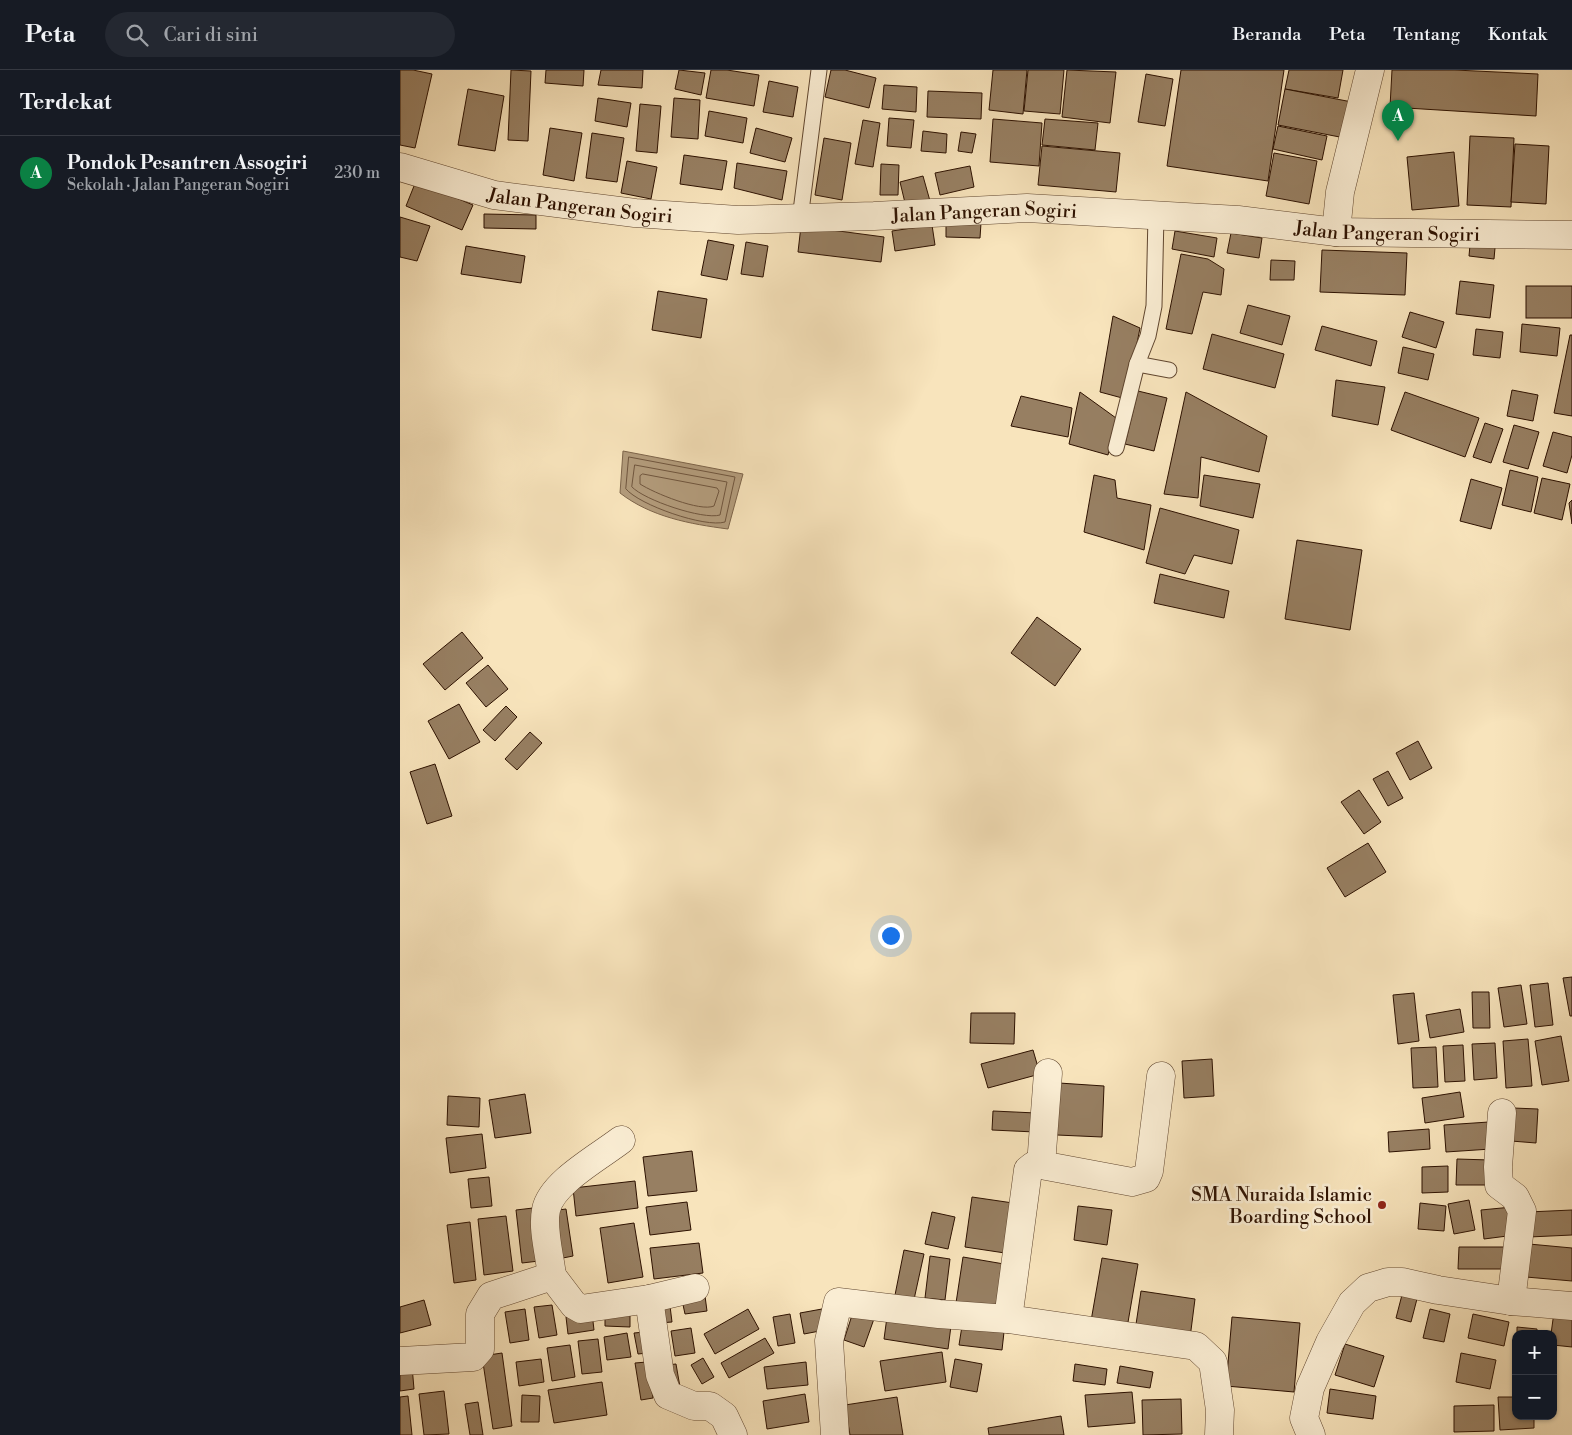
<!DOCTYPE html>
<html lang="id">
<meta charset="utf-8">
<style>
:root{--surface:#171b24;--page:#242831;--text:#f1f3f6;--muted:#9ea1a6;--line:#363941;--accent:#0b8043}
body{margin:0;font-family:"Libre Bodoni",serif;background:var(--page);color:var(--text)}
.controls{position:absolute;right:15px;bottom:15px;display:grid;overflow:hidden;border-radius:10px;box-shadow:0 1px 4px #0004}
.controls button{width:45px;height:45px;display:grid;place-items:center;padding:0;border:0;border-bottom:1px solid var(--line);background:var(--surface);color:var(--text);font:25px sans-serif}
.you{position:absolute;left:490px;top:865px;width:18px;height:18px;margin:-12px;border:4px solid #fff;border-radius:50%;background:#1a73e8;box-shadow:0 0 0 8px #1a73e833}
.badge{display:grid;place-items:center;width:32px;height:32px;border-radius:50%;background:var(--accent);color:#fff;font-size:16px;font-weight:700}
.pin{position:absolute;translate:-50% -41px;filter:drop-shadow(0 1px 2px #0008)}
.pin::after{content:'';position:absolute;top:26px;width:18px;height:15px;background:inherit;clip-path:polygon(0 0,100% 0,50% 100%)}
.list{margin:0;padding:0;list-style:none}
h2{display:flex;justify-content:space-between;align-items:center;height:65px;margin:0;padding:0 20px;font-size:21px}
h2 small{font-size:16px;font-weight:400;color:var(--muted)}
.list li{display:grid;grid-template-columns:32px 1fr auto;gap:15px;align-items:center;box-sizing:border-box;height:75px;padding:0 20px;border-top:1px solid var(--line)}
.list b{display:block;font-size:19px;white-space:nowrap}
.list p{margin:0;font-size:16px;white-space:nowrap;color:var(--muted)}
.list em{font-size:16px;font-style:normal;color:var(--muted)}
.icon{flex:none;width:28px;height:28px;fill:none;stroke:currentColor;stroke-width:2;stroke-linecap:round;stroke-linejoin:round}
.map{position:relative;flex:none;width:1172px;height:1365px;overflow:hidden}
header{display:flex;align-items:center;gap:30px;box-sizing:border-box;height:70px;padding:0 25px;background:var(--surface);border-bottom:1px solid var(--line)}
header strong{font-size:24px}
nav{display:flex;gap:28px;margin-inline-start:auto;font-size:18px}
.search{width:350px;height:45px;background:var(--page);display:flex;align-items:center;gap:12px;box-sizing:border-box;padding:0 18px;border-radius:28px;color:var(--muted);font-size:19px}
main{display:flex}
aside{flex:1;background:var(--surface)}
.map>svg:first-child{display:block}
.water{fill:#b39c7c;stroke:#7d644a}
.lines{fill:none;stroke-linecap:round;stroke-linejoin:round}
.shore{stroke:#70563e;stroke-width:1}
.building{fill:#977f62;stroke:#2d1100}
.service-casing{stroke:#60462f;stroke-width:17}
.minor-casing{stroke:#60462f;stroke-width:29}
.tertiary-casing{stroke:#60462f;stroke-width:29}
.service{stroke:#faedd3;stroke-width:15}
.minor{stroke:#faedd3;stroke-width:28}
.tertiary{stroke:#faedd3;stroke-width:28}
.poi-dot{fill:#8f2418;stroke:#faedd3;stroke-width:2}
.labels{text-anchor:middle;stroke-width:5;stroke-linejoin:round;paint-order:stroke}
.street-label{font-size:19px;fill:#2d1100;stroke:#faedd3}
.poi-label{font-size:19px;fill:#2d1100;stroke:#faedd3;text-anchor:end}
</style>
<header>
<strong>Peta</strong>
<div class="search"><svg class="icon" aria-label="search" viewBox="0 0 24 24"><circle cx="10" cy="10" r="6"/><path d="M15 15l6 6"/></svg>Cari di sini</div>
<nav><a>Beranda</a><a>Peta</a><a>Tentang</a><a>Kontak</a></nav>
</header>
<main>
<aside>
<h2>Terdekat<small></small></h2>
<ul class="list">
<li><span class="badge">A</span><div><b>Pondok Pesantren Assogiri</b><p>Sekolah · Jalan Pangeran Sogiri</p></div><em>230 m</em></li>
</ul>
</aside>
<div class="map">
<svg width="1172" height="1365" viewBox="0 0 1172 1365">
<rect width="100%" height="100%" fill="#f8e4bc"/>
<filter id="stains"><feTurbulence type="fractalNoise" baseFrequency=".004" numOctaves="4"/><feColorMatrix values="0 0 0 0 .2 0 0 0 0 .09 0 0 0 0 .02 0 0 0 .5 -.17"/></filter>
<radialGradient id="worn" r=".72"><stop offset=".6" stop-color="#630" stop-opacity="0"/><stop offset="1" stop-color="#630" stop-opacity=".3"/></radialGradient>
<path class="water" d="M223 381 343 404 328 459C290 454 251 447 220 423Z"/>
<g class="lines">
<g class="shore">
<path d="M229 387 335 407 325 452C305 458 239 435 226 419Z"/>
<path d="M235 395 327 412 320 445C303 450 244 430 232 417Z"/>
<path d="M243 404 317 418 319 421 314 436C300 442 254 423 240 414V406Z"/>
</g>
</g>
<g class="building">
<polygon points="0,0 13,0 32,4 15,78 0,75"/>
<polygon points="111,0 131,1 128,71 108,70"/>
<polygon points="146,0 184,0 183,16 145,13"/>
<polygon points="201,0 243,0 242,18 198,15"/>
<polygon points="279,0 305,3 301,25 275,19"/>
<polygon points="311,0 327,0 359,5 354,36 306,28"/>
<polygon points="431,0 445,0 476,8 469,38 425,27"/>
<polygon points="593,0 627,0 623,44 589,40"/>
<polygon points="628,0 664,0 660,44 624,41"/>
<polygon points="667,0 716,2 710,53 662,47"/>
<polygon points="781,0 884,0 868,111 767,96"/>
<polygon points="889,0 943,0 938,28 885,19"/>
<polygon points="992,0 1055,0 1138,4 1136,46 990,37"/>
<polygon points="746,4 773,9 765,56 738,52"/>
<polygon points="369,11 398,17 393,47 363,42"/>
<polygon points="484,15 517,17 516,42 482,39"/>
<polygon points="68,19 104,26 95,81 58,75"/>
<polygon points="885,19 957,33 950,69 878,55"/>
<polygon points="528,21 582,23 581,49 527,47"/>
<polygon points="198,28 231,33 227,57 195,51"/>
<polygon points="274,28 300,30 298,69 271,67"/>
<polygon points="240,34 261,36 257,83 236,81"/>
<polygon points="309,41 347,48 343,73 305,66"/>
<polygon points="489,48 514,50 511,78 487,76"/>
<polygon points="593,49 642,53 639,96 590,92"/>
<polygon points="645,49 698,53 695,80 642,75"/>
<polygon points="463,50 480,53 473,97 455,94"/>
<polygon points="878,56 927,66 922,90 873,79"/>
<polygon points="150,58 182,63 174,111 143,105"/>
<polygon points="356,58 392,68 385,92 350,83"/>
<polygon points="523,61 547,64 546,83 521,81"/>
<polygon points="561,62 576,64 572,83 558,81"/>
<polygon points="192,63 224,68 217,112 186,108"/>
<polygon points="1070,66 1114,68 1111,137 1067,135"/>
<polygon points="424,68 451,73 442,130 415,125"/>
<polygon points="1115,74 1149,76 1146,134 1111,132"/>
<polygon points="642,76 720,83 716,122 638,115"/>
<polygon points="1054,82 1059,136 1012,140 1007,87"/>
<polygon points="874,83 917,91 909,134 866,126"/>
<polygon points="284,85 327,91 322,120 280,114"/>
<polygon points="227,91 257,97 251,129 221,123"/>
<polygon points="337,93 387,101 382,130 334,118"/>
<polygon points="481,94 499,95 498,125 480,125"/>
<polygon points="570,96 574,117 540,125 535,103"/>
<polygon points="523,106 530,131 506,137 500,112"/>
<polygon points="16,111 73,135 62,160 6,136"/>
<polygon points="84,144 136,145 136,159 84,158"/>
<polygon points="0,147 30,156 17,191 0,187"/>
<polygon points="546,153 581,153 580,168 546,167"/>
<polygon points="532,155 535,175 495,181 492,161"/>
<polygon points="401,156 484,167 481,192 398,182"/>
<polygon points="775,161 817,168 814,187 772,179"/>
<polygon points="831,163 862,168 859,188 827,183"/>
<polygon points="1071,164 1096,167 1094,189 1069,186"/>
<polygon points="308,170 334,175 327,210 301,205"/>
<polygon points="346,172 368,176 363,207 341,204"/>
<polygon points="66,176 125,186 121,213 61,204"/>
<polygon points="922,180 1007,183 1005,225 920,222"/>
<polygon points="781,184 808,189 824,199 821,225 803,222 792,264 766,259"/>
<polygon points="871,190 895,191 894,210 870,210"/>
<polygon points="1060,211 1094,215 1090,248 1056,244"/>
<rect x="1126" y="216" width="46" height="32"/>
<polygon points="258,221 307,229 301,268 252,260"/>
<polygon points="848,235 890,246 882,275 840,263"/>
<polygon points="1010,242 1044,252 1036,278 1002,267"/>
<polygon points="713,246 740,258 726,329 700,322"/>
<polygon points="1122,254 1160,258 1157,286 1120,282"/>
<polygon points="922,256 977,271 971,296 915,280"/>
<polygon points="1076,259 1103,262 1100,288 1073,285"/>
<polygon points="812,264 884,284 875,318 803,299"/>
<polygon points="1170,265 1172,265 1172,346 1154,343"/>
<polygon points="1003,277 1034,284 1028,310 998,303"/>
<polygon points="936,310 985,317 978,355 932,346"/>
<polygon points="1112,320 1138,325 1133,351 1107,346"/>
<polygon points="738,321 767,328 754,381 725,374"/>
<polygon points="680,322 716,348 708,385 669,374"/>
<polygon points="786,322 867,366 859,402 801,387 798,428 764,424"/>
<polygon points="1005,322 1079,348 1065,387 991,360"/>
<polygon points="621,326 672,338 668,367 611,356"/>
<polygon points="1085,353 1103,359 1091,393 1073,387"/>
<polygon points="1114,355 1139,362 1128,399 1103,392"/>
<polygon points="1153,362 1172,367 1172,385 1167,403 1143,396"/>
<polygon points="1110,400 1138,407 1131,442 1102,435"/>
<polygon points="694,405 715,410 717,428 751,435 744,480 684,462"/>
<polygon points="804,405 860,414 853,448 800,436"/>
<polygon points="1142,408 1170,414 1162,450 1134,443"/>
<polygon points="1071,409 1102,418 1091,459 1060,451"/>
<polygon points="1172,430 1172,454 1169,433"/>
<polygon points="760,438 839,460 832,494 794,485 785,504 746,493"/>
<polygon points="897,470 962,480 950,560 885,549"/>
<polygon points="760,504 829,521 824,548 754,533"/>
<polygon points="637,547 681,579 655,616 611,583"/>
<polygon points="62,562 83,588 45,620 23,594"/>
<polygon points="88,595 108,619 86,637 66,613"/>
<polygon points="59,634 80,672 49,689 28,651"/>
<polygon points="106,636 117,647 95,671 83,660"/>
<polygon points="130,662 142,673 117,700 105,689"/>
<polygon points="1018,671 1032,698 1010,710 996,683"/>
<polygon points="35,694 52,746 27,754 10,702"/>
<polygon points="988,701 1003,728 988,736 973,709"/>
<polygon points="959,720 981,752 964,764 941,732"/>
<polygon points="968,773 986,802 945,827 927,798"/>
<polygon points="1172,907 1172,946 1170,946 1163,908"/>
<polygon points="1148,913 1153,955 1135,957 1130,915"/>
<polygon points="1121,915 1127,954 1104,957 1098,918"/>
<polygon points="1072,922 1089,922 1090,958 1073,958"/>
<polygon points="1014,923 1019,971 998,974 993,925"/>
<polygon points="1060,939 1064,962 1030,968 1026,945"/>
<polygon points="571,943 615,943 614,974 570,973"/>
<polygon points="1161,966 1169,1011 1142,1015 1135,971"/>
<polygon points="1128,969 1132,1016 1106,1018 1103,971"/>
<polygon points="1095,973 1097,1008 1074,1010 1072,974"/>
<polygon points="1063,975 1065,1011 1045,1012 1043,976"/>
<polygon points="1036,977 1038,1017 1013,1018 1011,978"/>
<polygon points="633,980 640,1004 588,1018 581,994"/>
<polygon points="812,989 814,1026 784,1028 782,991"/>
<polygon points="659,1013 704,1016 702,1067 657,1065"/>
<polygon points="1060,1022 1064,1047 1025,1053 1022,1028"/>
<polygon points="125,1024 131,1063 95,1068 89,1030"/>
<polygon points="48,1026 80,1028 79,1057 47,1055"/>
<polygon points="1113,1038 1138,1039 1136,1073 1111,1071"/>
<polygon points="593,1041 636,1043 635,1062 592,1060"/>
<polygon points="1089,1052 1091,1079 1046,1082 1044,1055"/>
<polygon points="1029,1059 1030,1079 989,1082 988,1062"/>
<polygon points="82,1064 86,1098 50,1103 46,1068"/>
<polygon points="292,1081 297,1121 248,1126 243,1087"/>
<polygon points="1057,1089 1090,1090 1090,1115 1056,1115"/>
<polygon points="1048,1096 1048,1122 1022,1123 1022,1097"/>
<polygon points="89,1107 92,1136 71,1138 68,1109"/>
<polygon points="235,1111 238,1138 176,1146 173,1118"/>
<polygon points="572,1127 613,1133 605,1183 565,1177"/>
<polygon points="1069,1130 1075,1160 1054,1164 1048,1134"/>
<polygon points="287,1132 291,1160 250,1165 246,1137"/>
<polygon points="1020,1133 1046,1136 1044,1161 1018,1159"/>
<polygon points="678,1136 712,1140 707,1175 674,1170"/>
<polygon points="1112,1137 1115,1165 1084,1169 1081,1140"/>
<polygon points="133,1138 139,1191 122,1193 116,1140"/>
<polygon points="166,1139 173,1186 158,1189 151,1141"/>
<polygon points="1172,1140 1172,1165 1129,1167 1128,1142"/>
<polygon points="532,1142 555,1147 548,1179 525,1174"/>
<polygon points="106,1146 113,1201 84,1205 78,1149"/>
<polygon points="70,1152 76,1210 54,1213 47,1155"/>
<polygon points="234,1153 243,1207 208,1213 200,1158"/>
<polygon points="299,1173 303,1203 254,1209 250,1178"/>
<polygon points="1129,1174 1172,1178 1172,1211 1126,1207"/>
<polygon points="1059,1177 1106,1177 1106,1199 1058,1199"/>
<polygon points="504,1180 524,1184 513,1234 494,1230"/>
<polygon points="530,1186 550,1189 545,1230 525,1228"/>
<polygon points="563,1187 604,1194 596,1240 556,1233"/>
<polygon points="702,1188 738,1194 727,1258 691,1251"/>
<polygon points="741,1221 795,1229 790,1268 735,1261"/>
<polygon points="1003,1221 1018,1225 1011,1252 996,1248"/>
<polygon points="305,1226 307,1241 285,1244 282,1230"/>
<polygon points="24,1230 31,1255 0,1263 0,1237"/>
<polygon points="152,1235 157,1265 139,1268 134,1237"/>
<polygon points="270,1236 272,1252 259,1253 257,1237"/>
<polygon points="125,1239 129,1270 110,1273 105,1242"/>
<polygon points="348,1239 359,1259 315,1284 304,1264"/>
<polygon points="422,1239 425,1260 404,1264 400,1243"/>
<polygon points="454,1239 475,1246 464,1277 444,1270"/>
<polygon points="1030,1239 1050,1244 1044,1272 1023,1268"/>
<polygon points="1154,1242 1172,1244 1172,1277 1153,1275 1153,1264 1151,1264"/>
<polygon points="192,1243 194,1260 168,1264 166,1247"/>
<polygon points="205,1243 230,1244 230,1257 205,1256"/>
<polygon points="390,1244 395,1273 378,1276 373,1247"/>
<polygon points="1073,1244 1109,1252 1104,1276 1068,1268"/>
<polygon points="487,1247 551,1256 548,1279 484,1269"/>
<polygon points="832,1247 900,1253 894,1322 826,1316"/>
<polygon points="562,1256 604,1262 602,1280 559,1275"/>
<polygon points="1117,1257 1137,1259 1137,1264 1117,1264"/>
<polygon points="291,1258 295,1283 275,1286 271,1261"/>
<polygon points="245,1262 248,1283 238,1284 234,1263"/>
<polygon points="227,1263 231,1287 207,1290 204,1267"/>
<polygon points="365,1268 374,1283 329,1308 321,1293"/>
<polygon points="198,1269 202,1302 182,1304 178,1271"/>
<polygon points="945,1274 984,1286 974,1317 935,1305"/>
<polygon points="170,1275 175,1307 152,1311 147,1278"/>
<polygon points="542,1282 546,1312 485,1321 480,1291"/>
<polygon points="102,1283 112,1356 93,1359 82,1286"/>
<polygon points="1061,1283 1096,1290 1090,1319 1056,1312"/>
<polygon points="303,1288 314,1307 302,1314 291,1295"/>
<polygon points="141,1289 144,1312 119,1316 116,1292"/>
<polygon points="555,1289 582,1294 577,1322 550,1317"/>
<polygon points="247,1292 253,1328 241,1330 235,1293"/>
<polygon points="406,1292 408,1315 367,1319 364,1297"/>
<polygon points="276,1294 280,1317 266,1295"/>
<polygon points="675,1294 707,1299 705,1315 673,1311"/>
<polygon points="12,1296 14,1319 0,1321 0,1297"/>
<polygon points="720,1296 753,1302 750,1318 717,1313"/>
<polygon points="202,1312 207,1345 154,1353 148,1320"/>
<polygon points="930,1319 976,1326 973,1349 927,1343"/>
<polygon points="44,1321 49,1364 24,1365 19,1324"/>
<polygon points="732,1322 735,1353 688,1357 685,1325"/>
<polygon points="405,1324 409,1352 367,1359 363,1331"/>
<polygon points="122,1325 140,1326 139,1352 121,1352"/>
<polygon points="8,1326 12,1365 0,1365 0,1327"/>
<polygon points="497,1327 503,1365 450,1365 445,1335"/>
<polygon points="1098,1327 1116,1327 1116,1346 1134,1346 1134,1358 1100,1360"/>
<polygon points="781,1329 782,1364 743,1365 742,1330"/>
<polygon points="78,1332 83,1365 70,1365 65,1334"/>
<polygon points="1094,1335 1094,1361 1054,1362 1054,1336"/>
<polygon points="661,1346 664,1365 589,1365 588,1358"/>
</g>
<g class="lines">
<g class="service-casing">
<g id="service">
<polyline points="400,149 419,0"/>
<polyline points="737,294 769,300"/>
<polyline points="716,378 737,294 748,266 754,236 756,145"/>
</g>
</g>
<g class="minor-casing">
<g id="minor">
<polyline points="936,162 940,122 970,0"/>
<polyline points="761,1006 749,1101 746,1108 732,1112 641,1095 633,1096 628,1100 608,1249 796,1276 813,1292 820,1340 819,1365"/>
<polyline points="1102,1043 1098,1097 1099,1115 1115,1127 1122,1141 1111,1231"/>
<polyline points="641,1095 648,1003"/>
<path d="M152 1206C150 1186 142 1160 146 1140 151 1113 199 1087 221 1070"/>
<polyline points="249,1229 260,1305 268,1325 294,1336 310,1336 324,1346 333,1365"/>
<polyline points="0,1291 73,1287 80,1279 80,1244 91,1226 152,1206 174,1235 181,1239 249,1229 295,1218"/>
<polyline points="435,1365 429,1271 438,1232 539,1244 608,1249"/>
<polyline points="911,1365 904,1348 910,1318 930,1272 952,1233 968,1218 988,1212 1002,1212 1038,1220 1111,1231 1172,1236"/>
</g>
</g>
<g class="tertiary-casing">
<g id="tertiary">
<path id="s1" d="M0 97 94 125 235 143 338 150 474 146 627 138 838 150 936 162 1172 165"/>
</g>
</g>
<use href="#service" class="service"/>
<use href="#minor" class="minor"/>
<use href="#tertiary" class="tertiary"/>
</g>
<circle class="poi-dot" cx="982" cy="1135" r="5"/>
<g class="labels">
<g class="street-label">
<text dy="7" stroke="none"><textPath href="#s1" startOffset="185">Jalan Pangeran Sogiri</textPath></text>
<text dy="7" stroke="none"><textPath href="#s1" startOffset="590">Jalan Pangeran Sogiri</textPath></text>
<text dy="7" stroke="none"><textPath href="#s1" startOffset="994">Jalan Pangeran Sogiri</textPath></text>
</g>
<g class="poi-label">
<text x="972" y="1131">SMA Nuraida Islamic<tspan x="972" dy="22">Boarding School</tspan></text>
</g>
</g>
<rect width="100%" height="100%" filter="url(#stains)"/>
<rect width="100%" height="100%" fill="url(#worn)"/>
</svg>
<div class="controls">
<button>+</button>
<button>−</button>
</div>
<div class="you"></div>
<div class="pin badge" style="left:998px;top:71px">A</div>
</div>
</main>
